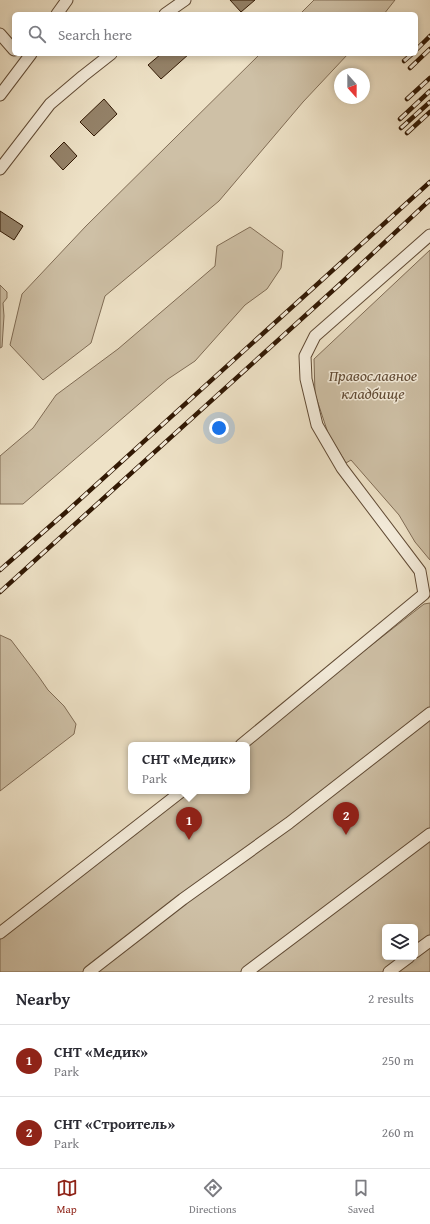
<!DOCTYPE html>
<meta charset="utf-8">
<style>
:root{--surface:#fff;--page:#f7f7f7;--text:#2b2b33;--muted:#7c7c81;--line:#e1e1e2;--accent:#8f2418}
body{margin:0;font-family:"Gentium Book Plus",serif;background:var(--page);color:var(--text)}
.controls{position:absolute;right:12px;bottom:12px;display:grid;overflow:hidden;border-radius:6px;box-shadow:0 2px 6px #0003}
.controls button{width:36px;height:36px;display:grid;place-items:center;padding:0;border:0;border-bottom:1px solid var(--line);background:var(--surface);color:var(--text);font:20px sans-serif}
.compass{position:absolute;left:334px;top:68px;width:36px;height:36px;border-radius:50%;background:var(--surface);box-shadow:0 2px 6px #0003;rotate:159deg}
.you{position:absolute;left:219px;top:428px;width:14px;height:14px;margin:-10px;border:3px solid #fff;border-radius:50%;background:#1a73e8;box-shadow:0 0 0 6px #1a73e833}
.badge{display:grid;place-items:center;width:26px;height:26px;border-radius:50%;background:var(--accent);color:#fff;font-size:13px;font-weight:700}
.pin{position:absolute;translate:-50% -33px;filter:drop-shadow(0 1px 2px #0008)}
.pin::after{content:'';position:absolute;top:21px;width:14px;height:12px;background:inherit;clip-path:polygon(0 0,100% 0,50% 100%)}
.popup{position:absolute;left:128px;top:742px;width:122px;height:52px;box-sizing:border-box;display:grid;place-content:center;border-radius:6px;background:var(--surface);filter:drop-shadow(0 1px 3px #0005);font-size:13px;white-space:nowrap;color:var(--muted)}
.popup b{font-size:15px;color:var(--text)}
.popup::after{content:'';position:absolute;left:50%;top:100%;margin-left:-8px;border:8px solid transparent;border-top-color:var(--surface)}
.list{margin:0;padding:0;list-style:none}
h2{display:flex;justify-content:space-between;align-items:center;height:52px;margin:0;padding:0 16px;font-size:17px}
h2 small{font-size:13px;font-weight:400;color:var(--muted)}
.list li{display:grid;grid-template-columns:26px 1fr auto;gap:12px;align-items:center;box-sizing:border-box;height:72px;padding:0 16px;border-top:1px solid var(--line)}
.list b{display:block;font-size:15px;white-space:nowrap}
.list p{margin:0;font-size:13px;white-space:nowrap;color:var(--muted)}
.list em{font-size:13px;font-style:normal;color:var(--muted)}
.icon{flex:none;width:22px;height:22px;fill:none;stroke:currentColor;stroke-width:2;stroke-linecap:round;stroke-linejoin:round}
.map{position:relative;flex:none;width:430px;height:972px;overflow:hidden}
.search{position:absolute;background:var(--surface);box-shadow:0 2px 6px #0003;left:12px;right:12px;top:12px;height:44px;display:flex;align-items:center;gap:10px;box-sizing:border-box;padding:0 14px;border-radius:6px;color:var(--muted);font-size:15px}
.sheet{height:196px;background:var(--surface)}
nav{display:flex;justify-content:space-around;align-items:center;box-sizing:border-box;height:56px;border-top:1px solid var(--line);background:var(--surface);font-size:11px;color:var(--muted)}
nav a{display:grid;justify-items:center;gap:2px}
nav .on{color:var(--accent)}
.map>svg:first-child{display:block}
.green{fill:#cec0a6;stroke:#806c55;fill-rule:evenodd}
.building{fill:#948269;stroke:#321904}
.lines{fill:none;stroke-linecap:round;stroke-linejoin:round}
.minor-casing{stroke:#614b35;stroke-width:13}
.minor{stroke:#f4ecdb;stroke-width:11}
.rail-casing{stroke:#321904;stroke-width:4.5}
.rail{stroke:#f4ecdb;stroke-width:3;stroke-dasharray:9;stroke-linecap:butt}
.labels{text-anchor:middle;stroke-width:3;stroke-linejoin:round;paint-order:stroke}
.park-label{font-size:16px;font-style:italic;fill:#614b35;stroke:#f4ecdb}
</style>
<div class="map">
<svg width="430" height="972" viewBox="0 0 430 972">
<rect width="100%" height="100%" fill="#eee2c7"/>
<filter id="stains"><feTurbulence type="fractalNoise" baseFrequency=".005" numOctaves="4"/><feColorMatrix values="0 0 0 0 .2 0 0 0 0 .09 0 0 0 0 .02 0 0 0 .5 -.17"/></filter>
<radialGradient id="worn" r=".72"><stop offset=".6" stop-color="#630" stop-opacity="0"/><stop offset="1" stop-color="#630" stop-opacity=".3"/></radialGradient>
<g class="green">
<polygon points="314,0 395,0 384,14 300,14"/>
<polygon points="260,54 348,54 303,102 219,201 105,296 91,343 43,380 10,345 22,294 86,226"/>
<polygon points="250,227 283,251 281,268 267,289 245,305 195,361 168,379 23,504 0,504 0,456 33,428 56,395 118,349 215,266 217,246"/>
<polygon points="430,250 430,560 415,542 399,515 351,460 346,463 328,433 315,394 314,359"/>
<polygon points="0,285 7,292 7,298 3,303 4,316 2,347 0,348"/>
<path d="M430 603V972H0V937L186 791H247V745H244L424 604ZM385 927H415V957H385Z"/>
<polygon points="0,635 11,640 39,677 48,690 64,706 76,724 74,734 0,791"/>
</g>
<g class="building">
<polygon points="230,0 255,0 241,12"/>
<polygon points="161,54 189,54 161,79 148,65"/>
<polygon points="104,99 117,114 94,136 80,122"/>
<polygon points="64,142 77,156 63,170 50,156"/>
<polygon points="0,211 23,226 14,240 0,231"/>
</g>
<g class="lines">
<g class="minor-casing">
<g id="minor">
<polyline points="57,14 67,0"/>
<polyline points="165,14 185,0"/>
<polyline points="0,34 14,50"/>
<polyline points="0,95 31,54"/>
<polyline points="0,169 50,104 83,76 111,54"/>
<polyline points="241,745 424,594 420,571 342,468 317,425 306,379 305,356 315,336 430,235"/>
<polyline points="0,933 182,791"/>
<polyline points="415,952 430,941"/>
<polyline points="89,972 183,899 289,823 430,713"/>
<polyline points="247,972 430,834"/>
<polyline points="389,972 409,957"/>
</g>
</g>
<use href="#minor" class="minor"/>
<g class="rail-casing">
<g id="rail">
<polyline points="416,50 430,36"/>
<polyline points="404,61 412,54"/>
<polyline points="410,68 430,49"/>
<polyline points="407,99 430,78"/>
<polyline points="400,119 430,91"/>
<polyline points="401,128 430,102"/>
<polyline points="407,133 430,112"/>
<polyline points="0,570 65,513 430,182"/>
<polyline points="0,592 339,285 430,200"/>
</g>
</g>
<use href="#rail" class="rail"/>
</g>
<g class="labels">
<g class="park-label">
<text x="373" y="381">Православное<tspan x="373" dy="18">кладбище</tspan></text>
</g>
</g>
<rect width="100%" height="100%" filter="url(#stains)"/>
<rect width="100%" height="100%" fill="url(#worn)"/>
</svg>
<div class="controls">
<button><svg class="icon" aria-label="layers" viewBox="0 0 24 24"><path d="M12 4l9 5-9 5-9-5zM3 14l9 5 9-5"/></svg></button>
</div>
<svg class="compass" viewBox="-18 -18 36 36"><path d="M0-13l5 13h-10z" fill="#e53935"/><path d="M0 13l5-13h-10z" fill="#7c7c81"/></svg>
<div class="you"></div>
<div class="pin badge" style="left:189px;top:840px">1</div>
<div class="popup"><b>СНТ «Медик»</b>Park</div>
<div class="pin badge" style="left:346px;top:835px">2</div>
<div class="search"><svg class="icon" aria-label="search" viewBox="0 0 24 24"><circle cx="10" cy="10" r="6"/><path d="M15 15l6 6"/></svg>Search here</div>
</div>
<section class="sheet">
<h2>Nearby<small>2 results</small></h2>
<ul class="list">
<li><span class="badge">1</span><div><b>СНТ «Медик»</b><p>Park</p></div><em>250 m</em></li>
<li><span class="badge">2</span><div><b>СНТ «Строитель»</b><p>Park</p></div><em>260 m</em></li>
</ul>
</section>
<nav>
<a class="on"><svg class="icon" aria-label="map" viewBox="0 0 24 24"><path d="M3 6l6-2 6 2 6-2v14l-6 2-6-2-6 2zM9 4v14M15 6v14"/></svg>Map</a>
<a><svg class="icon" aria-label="directions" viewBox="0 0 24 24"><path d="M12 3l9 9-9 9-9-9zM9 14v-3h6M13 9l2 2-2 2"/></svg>Directions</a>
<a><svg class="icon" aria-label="saved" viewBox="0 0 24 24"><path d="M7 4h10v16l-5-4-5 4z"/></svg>Saved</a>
</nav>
